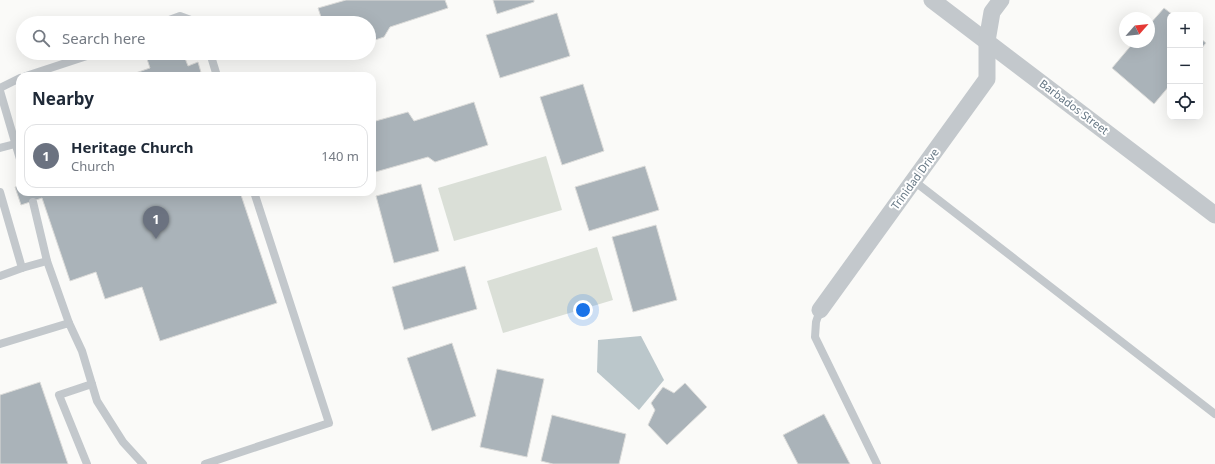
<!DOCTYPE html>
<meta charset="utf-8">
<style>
:root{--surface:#fff;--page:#f6f6f7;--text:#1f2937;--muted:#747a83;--line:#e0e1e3;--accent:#0f766e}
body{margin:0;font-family:"Noto Sans",sans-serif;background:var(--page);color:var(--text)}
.controls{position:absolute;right:12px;top:12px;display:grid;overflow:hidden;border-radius:8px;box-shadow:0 4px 16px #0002}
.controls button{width:36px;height:36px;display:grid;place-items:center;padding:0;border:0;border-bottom:1px solid var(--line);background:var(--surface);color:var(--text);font:20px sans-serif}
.compass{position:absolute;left:1119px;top:12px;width:36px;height:36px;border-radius:50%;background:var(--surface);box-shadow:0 4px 16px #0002;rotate:63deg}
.you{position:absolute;left:583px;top:310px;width:14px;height:14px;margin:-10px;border:3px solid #fff;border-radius:50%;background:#1a73e8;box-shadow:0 0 0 6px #1a73e833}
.badge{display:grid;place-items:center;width:26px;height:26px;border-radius:50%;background:var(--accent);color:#fff;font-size:13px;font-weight:700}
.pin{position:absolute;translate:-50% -33px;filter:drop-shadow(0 1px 2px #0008)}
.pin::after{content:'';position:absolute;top:21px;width:14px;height:12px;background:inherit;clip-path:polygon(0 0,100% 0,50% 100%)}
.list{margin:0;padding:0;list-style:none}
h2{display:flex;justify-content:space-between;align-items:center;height:52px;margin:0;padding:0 16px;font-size:17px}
h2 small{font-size:13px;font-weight:400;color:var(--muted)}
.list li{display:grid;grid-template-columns:26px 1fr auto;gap:12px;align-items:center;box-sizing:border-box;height:64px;margin:0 8px 8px;padding:0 8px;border:1px solid var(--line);border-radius:12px}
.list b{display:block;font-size:15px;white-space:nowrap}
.list p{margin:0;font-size:13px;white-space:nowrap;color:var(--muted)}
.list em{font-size:13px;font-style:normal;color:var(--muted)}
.icon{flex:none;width:22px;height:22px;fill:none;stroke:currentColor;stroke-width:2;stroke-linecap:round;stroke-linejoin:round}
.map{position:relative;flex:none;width:1215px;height:464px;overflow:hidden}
.search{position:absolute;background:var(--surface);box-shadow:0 4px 16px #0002;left:16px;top:16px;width:360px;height:44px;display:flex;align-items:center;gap:10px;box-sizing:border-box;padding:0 14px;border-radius:22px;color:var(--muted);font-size:15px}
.panel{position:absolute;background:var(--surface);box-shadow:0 4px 16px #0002;left:16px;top:72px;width:360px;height:124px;border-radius:12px}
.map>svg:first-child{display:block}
.green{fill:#dadfd7}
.water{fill:#bbc7cb}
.building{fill:#aab3b9;stroke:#dcdcda}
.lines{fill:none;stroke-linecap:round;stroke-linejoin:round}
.lane{stroke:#c3c8cc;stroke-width:8}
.street{stroke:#c3c8cc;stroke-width:17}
.labels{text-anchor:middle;stroke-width:4;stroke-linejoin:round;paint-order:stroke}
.street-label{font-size:11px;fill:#657683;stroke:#fff}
</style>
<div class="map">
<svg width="1215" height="464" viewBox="0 0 1215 464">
<rect width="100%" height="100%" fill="#fafaf8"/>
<g class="green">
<polygon points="546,156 562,210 454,241 438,188"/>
<polygon points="597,247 613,300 503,333 487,281"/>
</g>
<polygon class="water" points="641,336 664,380 639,410 597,372 598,340"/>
<g class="building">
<polygon points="346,0 445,0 448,8 390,27 384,37 369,42 369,23 323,23 318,8"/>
<polygon points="493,0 534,0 534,2 497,14"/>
<polygon points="1164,8 1173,15 1170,15 1170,85 1154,104 1112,68 1134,42 1149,42 1149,25"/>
<polygon points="557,13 570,56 500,78 486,35"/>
<polygon points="1200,38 1206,43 1200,50"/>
<polygon points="145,53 183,53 188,66 198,62 202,76 127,76 150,68"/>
<polygon points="583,84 604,151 562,165 540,97"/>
<polygon points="474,102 488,145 435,162 428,157 372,173 372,122 408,112 414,121"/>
<polygon points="645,166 659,210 589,231 575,187"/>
<polygon points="421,184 439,251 394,263 376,196"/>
<polygon points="20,186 20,192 240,192 277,303 160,341 142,287 105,299 96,272 70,281 42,198 21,205 15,187"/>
<polygon points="656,225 677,300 633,312 612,237"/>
<polygon points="465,266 477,309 404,330 392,287"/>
<polygon points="452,343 476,416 432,431 407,358"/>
<polygon points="497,369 544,379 527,457 480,447"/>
<polygon points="40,382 68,464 0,464 0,395"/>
<polygon points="685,383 707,407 667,445 648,425 655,410 651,403 663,387 674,393"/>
<polygon points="824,414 850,464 798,464 783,435"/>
<polygon points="552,415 626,434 619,464 553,464 541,461"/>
</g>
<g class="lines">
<g class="lane">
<polyline points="161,23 180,16 199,23"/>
<polyline points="210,53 217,76"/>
<polyline points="26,76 96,53"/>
<polyline points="0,88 20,78"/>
<polyline points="0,91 20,159"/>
<polyline points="0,148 15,144"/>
<polyline points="914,181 1215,414"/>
<polyline points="0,192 22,268 47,261"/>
<polyline points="33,202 47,261 69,323"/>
<polyline points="0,276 22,268"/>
<polyline points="820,310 816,322 815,337 877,464"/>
<polyline points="0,344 69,323 82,351 97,401 123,442 143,464"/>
<polyline points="87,464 59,395 92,384"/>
<polyline points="205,464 329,423 254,192"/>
</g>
<g class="street">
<polyline points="932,0 1215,215"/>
<polyline points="820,310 987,79 987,41 992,12 1001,0"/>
</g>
</g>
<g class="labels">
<g class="street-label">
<text transform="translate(1074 107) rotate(37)" y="4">Barbados Street</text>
<text transform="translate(915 179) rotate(-54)" y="4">Trinidad Drive</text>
</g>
</g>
</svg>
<div class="controls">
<button>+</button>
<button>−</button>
<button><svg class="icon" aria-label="locate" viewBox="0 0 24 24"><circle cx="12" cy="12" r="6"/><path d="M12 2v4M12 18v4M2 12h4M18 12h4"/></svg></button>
</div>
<svg class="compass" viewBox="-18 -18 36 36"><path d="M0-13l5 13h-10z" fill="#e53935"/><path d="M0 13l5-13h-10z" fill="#747a83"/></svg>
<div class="you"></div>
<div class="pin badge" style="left:156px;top:239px;background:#6b7280">1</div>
<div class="search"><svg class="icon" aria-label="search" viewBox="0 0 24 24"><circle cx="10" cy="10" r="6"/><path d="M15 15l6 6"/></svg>Search here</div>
<section class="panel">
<h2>Nearby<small></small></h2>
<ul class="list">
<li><span class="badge" style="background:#6b7280">1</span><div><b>Heritage Church</b><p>Church</p></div><em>140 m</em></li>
</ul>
</section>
</div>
